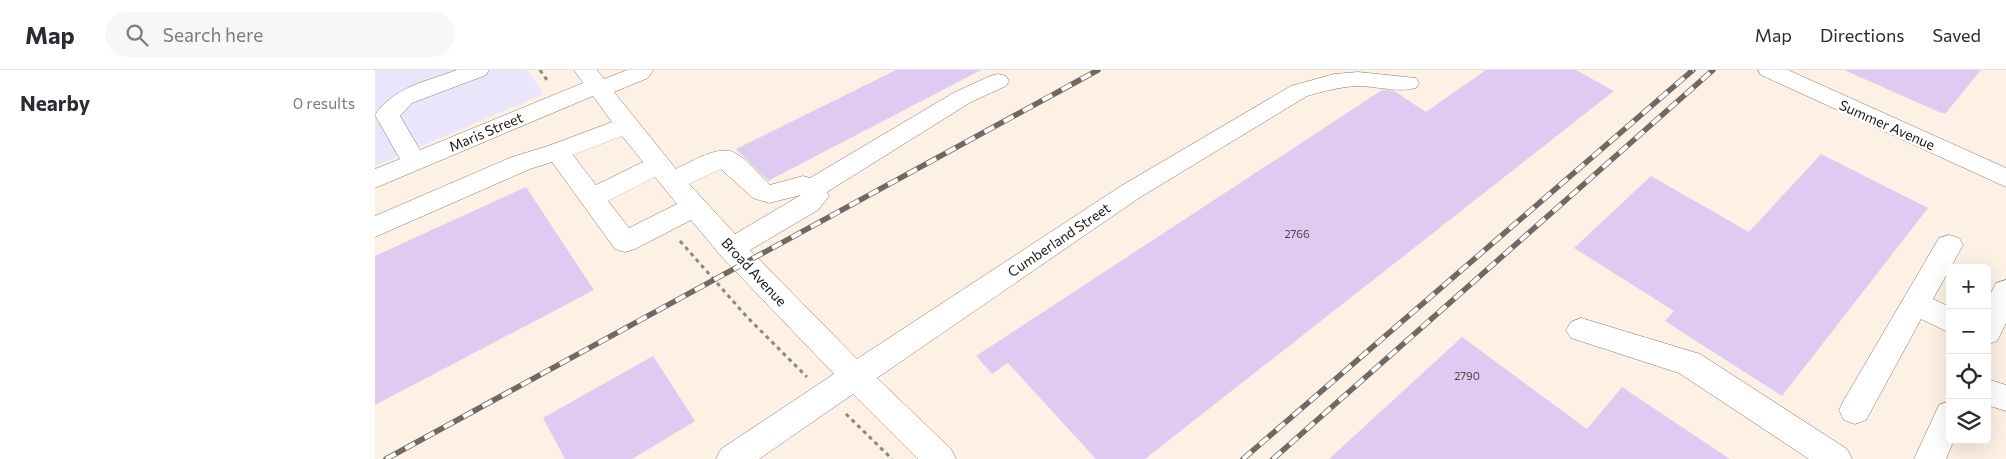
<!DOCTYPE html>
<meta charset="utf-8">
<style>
:root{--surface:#fff;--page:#f7f7f7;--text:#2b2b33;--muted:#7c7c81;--line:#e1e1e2}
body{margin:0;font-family:Commissioner,sans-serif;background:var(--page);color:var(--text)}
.controls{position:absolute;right:15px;bottom:15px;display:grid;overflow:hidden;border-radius:8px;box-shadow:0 5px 20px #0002}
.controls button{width:45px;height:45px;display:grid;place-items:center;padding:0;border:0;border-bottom:1px solid var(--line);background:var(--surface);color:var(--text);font:25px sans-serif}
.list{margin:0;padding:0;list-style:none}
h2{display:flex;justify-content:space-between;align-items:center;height:65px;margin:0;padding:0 20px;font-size:21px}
h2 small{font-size:16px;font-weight:400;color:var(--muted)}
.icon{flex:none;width:28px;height:28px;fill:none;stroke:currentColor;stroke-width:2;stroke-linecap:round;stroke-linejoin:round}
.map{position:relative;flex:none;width:1631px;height:389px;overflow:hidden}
header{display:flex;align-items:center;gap:30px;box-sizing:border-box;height:70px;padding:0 25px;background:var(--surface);border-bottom:1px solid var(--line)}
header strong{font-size:24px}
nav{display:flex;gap:28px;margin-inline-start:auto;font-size:18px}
.search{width:350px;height:45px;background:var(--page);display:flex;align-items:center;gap:12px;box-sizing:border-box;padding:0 18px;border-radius:28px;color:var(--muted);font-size:19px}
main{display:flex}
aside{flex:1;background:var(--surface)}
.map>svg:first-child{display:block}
.commercial{fill:#e9e5fb}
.building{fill:#dfcbf2}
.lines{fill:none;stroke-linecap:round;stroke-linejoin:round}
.minor-casing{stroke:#887a6d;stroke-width:1}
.major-casing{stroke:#887a6d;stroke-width:1}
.path{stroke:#90877e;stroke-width:3;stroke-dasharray:4 4;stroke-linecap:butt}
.minor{fill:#fff;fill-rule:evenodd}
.major{fill:#fff;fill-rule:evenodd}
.rail-casing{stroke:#716861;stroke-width:5.5}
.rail{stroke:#fff;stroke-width:4;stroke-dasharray:11;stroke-linecap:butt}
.labels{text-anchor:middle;stroke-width:5;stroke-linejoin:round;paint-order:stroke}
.number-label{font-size:11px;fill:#4e444a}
.street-label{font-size:14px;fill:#1d1712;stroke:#fff}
</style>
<header>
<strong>Map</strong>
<div class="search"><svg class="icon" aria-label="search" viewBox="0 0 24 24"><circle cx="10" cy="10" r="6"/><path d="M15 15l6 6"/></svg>Search here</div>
<nav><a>Map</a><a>Directions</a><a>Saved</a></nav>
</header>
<main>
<aside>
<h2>Nearby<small>0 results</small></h2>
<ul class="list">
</ul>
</aside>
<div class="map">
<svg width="1631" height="389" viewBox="0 0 1631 389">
<rect width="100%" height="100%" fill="#fdf0e4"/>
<polygon class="commercial" points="0,0 152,0 167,22 166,25 0,96"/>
<g class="building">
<polygon points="521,0 606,0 393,111 361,79"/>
<polygon points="1111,0 1201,0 1239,21 770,389 721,389 633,293 617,304 601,286 1007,20 1019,21 1051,42"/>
<polygon points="1469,0 1606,0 1570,44 1564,42"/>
<polygon points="1446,84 1553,138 1407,326 1290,251 1299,241 1199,178 1276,106 1374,162"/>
<polygon points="151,117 219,220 0,335 0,186"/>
<polygon points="1087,267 1212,359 1247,317 1355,389 954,389"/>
<polygon points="278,286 320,351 257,389 190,389 168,348"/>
</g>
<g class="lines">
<g class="minor-casing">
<g id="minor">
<path d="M82 0H114L111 5 37 33 25 46 45 80 208 13 199 0H222L229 9 252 0H278L273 8 239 22 301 99C315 92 345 74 360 83 373 90 384 105 395 115L428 106 435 108 580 22 615 6 623 4 631 6 634 11 631 16 596 32 452 122 454 126 443 140 375 180 482 289 746 116 916 16 959 4 983 2 1041 8 1044 13 1041 18C1022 23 1002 16 982 16 965 17 949 21 932 26L764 128 502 308 576 379 581 389H543L478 324 384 389H341L346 379 459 304 346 186 316 150 260 179 250 182 240 179 177 92 155 99 0 167V146L137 87 173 76 237 52 218 26 0 118V99L25 89 0 45C18 17 53 11 82 0ZM247 66 268 92 221 115 198 85ZM346 99 378 128 394 133 426 125 360 164 314 114ZM280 107 302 134 254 158 233 131Z"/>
<polygon points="1574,165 1584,168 1588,175 1558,229 1575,237 1575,263 1546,249 1491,350 1480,354 1469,350 1464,340 1469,330 1564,168"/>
<polygon points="1206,248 1325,284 1472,379 1477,389 1434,389 1304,303 1196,268 1191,260 1196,252"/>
<polygon points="1612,309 1631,315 1631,341 1612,335"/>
</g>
</g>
<g class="major-casing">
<g id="major">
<polygon points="1383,0 1413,0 1631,98 1631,117 1386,5"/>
<polygon points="1631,210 1631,253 1622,271 1612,275 1612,231 1621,213"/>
<polygon points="1575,331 1575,370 1579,370 1571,389 1539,389 1564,335"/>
</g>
</g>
<g class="path">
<polyline points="165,0 174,13"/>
<polyline points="305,171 372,247 432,307"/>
<polyline points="471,344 517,389"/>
</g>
<use href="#minor" class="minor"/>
<use href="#major" class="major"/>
<g class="rail-casing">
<g id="rail">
<polyline points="11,389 723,0"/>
<polyline points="868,389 1318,0"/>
<polyline points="898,389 1338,0"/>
</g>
</g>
<use href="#rail" class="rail"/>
</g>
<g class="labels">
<g class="number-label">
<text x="922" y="168">2766</text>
<text x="1092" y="310">2790</text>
</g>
<g class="street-label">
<text transform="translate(1512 55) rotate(24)" y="5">Summer Avenue</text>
<text transform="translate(111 62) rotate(-23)" y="5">Maris Street</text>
<text transform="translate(684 170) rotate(-34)" y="5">Cumberland Street</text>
<text transform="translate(379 202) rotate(47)" y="5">Broad Avenue</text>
</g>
</g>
</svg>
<div class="controls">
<button>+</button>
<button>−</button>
<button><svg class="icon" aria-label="locate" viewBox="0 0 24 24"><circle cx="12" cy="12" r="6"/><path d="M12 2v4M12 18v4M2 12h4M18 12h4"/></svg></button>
<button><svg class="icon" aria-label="layers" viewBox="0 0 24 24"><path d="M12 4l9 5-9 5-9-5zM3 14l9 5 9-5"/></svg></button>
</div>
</div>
</main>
